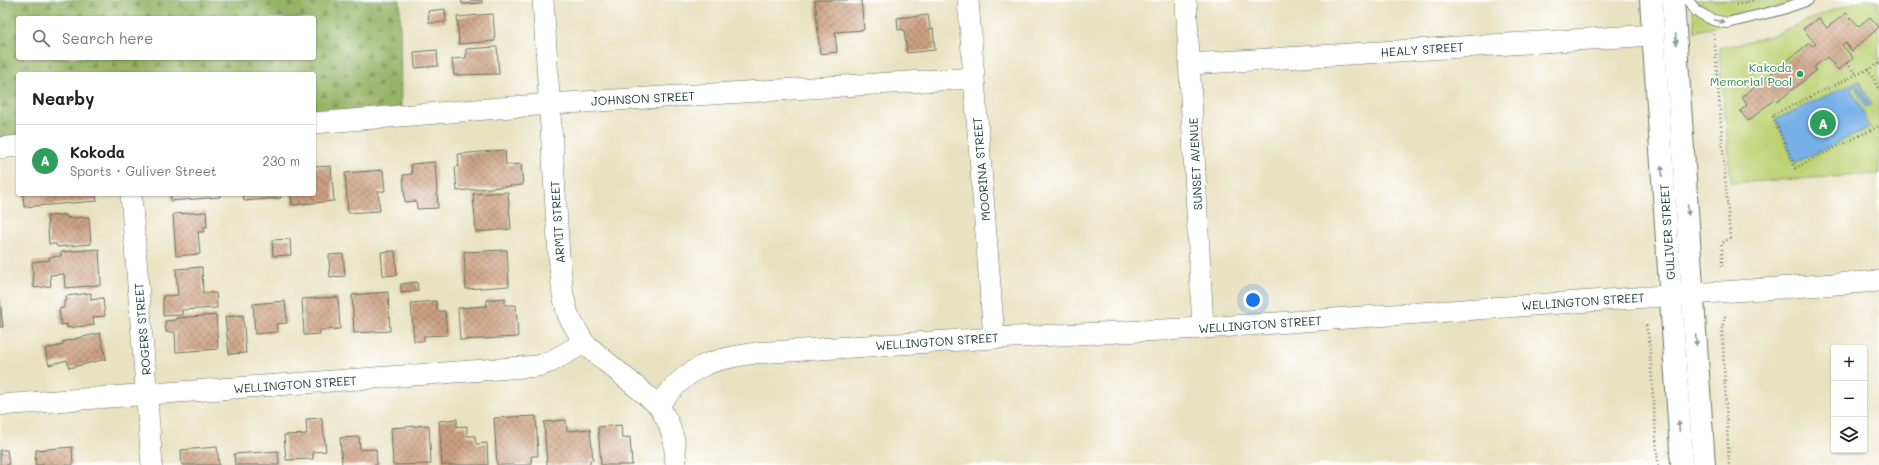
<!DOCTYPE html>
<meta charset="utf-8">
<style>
body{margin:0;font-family:Mali,sans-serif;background:#f6f6f6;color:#222}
.controls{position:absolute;right:12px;bottom:12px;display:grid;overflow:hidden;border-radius:4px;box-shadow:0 1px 3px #0004}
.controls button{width:36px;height:36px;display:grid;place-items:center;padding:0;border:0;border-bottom:1px solid #e0e0e0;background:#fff;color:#222;font:20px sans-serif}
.you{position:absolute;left:1253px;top:300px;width:14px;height:14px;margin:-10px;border:3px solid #fff;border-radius:50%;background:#1a73e8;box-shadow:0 0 0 6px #1a73e833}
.badge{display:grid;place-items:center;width:26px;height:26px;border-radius:50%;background:#7c3aed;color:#fff;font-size:13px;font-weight:700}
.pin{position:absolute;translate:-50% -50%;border:2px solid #fff;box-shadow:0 1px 4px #0006}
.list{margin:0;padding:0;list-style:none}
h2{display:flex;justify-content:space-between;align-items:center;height:52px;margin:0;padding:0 16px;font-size:17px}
h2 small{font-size:13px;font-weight:400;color:#767676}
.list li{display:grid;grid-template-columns:26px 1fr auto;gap:12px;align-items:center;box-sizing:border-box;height:72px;padding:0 16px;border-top:1px solid #e0e0e0}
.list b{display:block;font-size:15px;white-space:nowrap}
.list p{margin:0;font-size:13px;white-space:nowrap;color:#767676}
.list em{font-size:13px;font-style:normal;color:#767676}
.icon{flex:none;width:22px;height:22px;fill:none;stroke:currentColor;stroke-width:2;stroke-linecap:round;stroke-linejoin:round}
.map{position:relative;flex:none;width:1879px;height:465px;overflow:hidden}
.search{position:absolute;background:#fff;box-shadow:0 1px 3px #0004;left:16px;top:16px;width:300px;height:44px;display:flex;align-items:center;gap:10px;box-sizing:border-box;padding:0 14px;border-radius:4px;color:#767676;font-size:15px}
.panel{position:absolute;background:#fff;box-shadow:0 1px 3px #0004;left:16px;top:72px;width:300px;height:124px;border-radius:4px}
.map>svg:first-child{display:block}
.forest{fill:url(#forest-firs);stroke:#5a784d;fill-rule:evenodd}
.green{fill:#bdd174;stroke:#6e8754}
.water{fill:#76b0e7;stroke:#4a768e}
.building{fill:url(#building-cross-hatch)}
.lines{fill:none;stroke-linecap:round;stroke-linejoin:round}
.lane-casing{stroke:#657765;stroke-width:12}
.street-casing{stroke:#657765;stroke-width:22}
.secondary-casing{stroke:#657765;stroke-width:24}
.path{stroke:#657765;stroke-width:2.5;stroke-dasharray:1 3;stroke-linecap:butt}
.lane{stroke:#fff;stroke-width:10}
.street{stroke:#fff;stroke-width:21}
.secondary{stroke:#fff;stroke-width:22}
.oneway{fill:#8f9e9a}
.leisure-dot{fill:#2e9e5b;stroke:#fff;stroke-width:1.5}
.labels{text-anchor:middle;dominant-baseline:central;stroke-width:3.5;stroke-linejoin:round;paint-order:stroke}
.street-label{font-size:12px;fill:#1f3d34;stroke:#fff}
.leisure-label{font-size:12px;fill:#27864d;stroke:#fff;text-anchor:end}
</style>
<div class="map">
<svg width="1879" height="465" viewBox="0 0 1879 465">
<defs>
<pattern id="forest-firs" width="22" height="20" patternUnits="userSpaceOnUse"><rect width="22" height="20" fill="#96b366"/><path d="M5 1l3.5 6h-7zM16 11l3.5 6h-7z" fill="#7a9355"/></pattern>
<pattern id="building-cross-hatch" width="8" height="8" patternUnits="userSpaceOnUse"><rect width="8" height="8" fill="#cda182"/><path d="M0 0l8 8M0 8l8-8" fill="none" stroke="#a6846b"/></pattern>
</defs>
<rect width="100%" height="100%" fill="#fff"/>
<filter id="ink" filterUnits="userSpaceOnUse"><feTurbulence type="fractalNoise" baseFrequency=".025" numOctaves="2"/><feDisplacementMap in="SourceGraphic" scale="8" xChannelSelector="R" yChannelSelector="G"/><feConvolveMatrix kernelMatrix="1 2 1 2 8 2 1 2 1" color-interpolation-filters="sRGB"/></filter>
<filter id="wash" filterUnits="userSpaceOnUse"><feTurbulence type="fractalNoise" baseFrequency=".012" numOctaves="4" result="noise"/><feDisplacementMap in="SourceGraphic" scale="16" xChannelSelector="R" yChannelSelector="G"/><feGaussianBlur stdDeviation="0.9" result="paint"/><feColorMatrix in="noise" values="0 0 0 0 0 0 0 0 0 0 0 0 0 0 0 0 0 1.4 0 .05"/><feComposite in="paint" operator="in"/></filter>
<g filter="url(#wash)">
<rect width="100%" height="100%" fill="#e8e2c1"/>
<path class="forest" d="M0 0H400L401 111 314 117V74H18V138L0 139ZM18 18H314V58H18Z"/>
<g class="green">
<path d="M1692 0H1800L1695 32Z"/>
<path d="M1862 0H1879V174L1731 183C1728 138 1722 93 1719 48L1771 36 1820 15Z"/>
</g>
<path class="water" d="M1858 81H1860L1872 105 1865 107 1855 85 1851 88 1870 127 1795 163 1776 119 1856 82 1867 104 1868 103Z"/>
<g id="blocks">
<g class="building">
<path d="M461 0H482V3L462 4Z"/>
<path d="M815 0H861L864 30 835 32 837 52 820 54Z"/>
<path d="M445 9 446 22 429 23 428 11Z"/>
<path d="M1846 13 1859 26 1870 17 1879 27 1852 51 1845 42 1842 45 1853 58 1838 70 1827 57 1814 67 1817 70 1777 102 1775 99 1748 121 1740 111 1747 105 1742 97 1809 43 1813 46 1816 44 1803 29 1819 18 1827 28Z"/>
<path d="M493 14 495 41 459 44 457 17Z"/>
<path d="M928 15 930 29 933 28 935 50 907 53 904 29 898 30 897 18Z"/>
<path d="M497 47 499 74 454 75 452 59 466 58V49Z"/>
<path d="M437 50 438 66 415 68 414 52Z"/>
<path d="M505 150 506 165 521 164 523 185 457 191 455 167 459 166 458 154Z"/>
<path d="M435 162 438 208 417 209 416 201 405 202 403 175 412 174 411 164Z"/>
<path d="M331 166 334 201 292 205 291 194H314V167Z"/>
<path d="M383 170 385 191H378L380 211 348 213 345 173Z"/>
<path d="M508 192 511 229 476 232 473 194Z"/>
<path d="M23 194H96L97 201 24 207Z"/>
<path d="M171 194H220V197L171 201Z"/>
<path d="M243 194H280L281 198 244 201Z"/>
<path d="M206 212 207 227H204V232H198L200 254 176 256 173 214Z"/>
<path d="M66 215 67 218 89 217 91 244 57 247 56 244H49L47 216Z"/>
<path d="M290 239 291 255 273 256 272 240Z"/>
<path d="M99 249 101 285 65 288 64 274 50 275 51 286 34 288 32 262 50 260 49 257 61 256V252Z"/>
<path d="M507 250 509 286 466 289 464 252Z"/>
<path d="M395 251 397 275 383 276 381 252Z"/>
<path d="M343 254 345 276 330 277 329 255Z"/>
<path d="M202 267 203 293H216L217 308 182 310V315L163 316V296L178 295 176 269Z"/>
<path d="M417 282 418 291 401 293V284Z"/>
<path d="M388 292 390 331 354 333 352 295Z"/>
<path d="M91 293V300L103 298 105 316 93 317 94 325 67 328V324L61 325 59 309 64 308V301H67L66 296Z"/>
<path d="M338 297 340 329 320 330V334L304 335 302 299Z"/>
<path d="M505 298V305H516L518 337 460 340 458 308 487 306V300Z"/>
<path d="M0 299 3 327H0Z"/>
<path d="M285 301 287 323 276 324 277 332 255 334 253 304Z"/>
<path d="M436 301 437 311H445L447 335 424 336V341H414L411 303Z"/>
<path d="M216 315 218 349 176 352 175 332H166L165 321 176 320V318Z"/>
<path d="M243 315 246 353 229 354 225 317Z"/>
<path d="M100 333 106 359 69 368 67 360 49 365 45 349 63 345 62 342Z"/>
<path d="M536 416 538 456H531L532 465H497L494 418Z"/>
<path d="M322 418 326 451 313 452V459L286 460 284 435 307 434 306 419Z"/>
<path d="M457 419V427L467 426V436H475L476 444 487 443 488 465H442L439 421Z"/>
<path d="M566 420 567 431 590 429 593 460H590V465H547L544 422Z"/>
<path d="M429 425 431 464 393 465 391 428Z"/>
<path d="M621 425 622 438 630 437 632 465H601L598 427Z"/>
<path d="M359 437 360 450 376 449 377 465H342L340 438Z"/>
<path d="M72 447 73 465H35L36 450Z"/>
<path d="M217 447 219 465H182L181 450Z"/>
<path d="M0 450H7L9 465H0Z"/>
<path d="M278 451 279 465H235L234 454Z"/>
</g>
</g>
</g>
<g filter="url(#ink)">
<use href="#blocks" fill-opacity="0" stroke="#657765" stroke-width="1"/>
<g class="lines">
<defs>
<path id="lane" d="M1688 0 1696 11 1713 20 1727 23 1780 10 1808 0"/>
<g id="street">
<path d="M543 0 559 256 563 295 568 315 584 343 658 405 668 422 674 440 676 465"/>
<path d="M968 0 994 338"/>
<path d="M1186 0 1203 328"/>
<path d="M1190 64 1653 35"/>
<path d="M314 123 550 104 973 78"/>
<path d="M0 148 18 146"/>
<path d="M131 194 152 465"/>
<path d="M0 405 538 366 550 362 584 343"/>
<path d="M658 405C691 365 706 361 755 353L994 338 1203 328 1879 281"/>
</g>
<g id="secondary">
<path d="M1651 0 1682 465"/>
<path d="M1673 0 1704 465"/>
</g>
</defs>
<use href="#lane" class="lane-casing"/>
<use href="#street" class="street-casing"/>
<use href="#secondary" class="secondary-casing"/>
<g class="path">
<path d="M1736 5 1755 0"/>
<path d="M1714 34 1730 238 1722 243V269"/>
<path d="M1847 63 1856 74"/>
<path d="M1879 64 1772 115 1795 168 1879 126"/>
<path d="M1868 69 1879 90"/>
<path d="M1725 316 1722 328 1729 465"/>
<path d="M1646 325 1649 339 1658 465"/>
</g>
<use href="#lane" class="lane"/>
<use href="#street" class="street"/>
<use href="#secondary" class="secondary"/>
</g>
<defs><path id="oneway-solid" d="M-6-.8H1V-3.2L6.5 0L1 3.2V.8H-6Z"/></defs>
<g class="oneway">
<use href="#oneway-solid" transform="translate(1719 21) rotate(14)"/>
<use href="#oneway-solid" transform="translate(1676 39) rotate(86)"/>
<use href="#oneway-solid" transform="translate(1662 171) rotate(-94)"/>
<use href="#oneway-solid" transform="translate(1688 210) rotate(86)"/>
<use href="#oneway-solid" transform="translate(1696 340) rotate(86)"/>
<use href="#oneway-solid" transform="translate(1679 426) rotate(-94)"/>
</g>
</g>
<circle class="leisure-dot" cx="1800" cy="74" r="4"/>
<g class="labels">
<g class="street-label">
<text transform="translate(1422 49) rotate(-4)">HEALY STREET</text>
<text transform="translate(643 98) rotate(-3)">JOHNSON STREET</text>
<text transform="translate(1195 164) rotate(-93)">SUNSET AVENUE</text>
<text transform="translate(981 169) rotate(-95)">MOORINA STREET</text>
<text transform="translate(557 222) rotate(-94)">ARMIT STREET</text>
<text transform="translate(1667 232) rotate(-94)">GULIVER STREET</text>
<text transform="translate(1583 301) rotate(-4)">WELLINGTON STREET</text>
<text transform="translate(1260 324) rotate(-4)">WELLINGTON STREET</text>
<text transform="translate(142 329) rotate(-95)">ROGERS STREET</text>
<text transform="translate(937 341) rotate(-4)">WELLINGTON STREET</text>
<text transform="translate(295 384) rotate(-4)">WELLINGTON STREET</text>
</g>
<g class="leisure-label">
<text x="1792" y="67">Kakoda<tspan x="1792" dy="14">Memorial Pool</tspan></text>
</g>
</g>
</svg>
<div class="controls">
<button>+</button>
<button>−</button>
<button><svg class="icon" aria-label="layers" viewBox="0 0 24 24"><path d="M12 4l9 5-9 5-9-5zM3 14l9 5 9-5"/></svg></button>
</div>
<div class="you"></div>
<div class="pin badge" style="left:1823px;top:123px;background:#2e9e5b">A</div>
<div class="search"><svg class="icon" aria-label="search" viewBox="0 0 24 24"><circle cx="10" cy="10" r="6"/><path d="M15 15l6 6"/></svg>Search here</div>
<section class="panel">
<h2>Nearby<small></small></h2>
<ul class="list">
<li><span class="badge" style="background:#2e9e5b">A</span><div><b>Kokoda</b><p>Sports · Guliver Street</p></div><em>230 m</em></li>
</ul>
</section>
</div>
